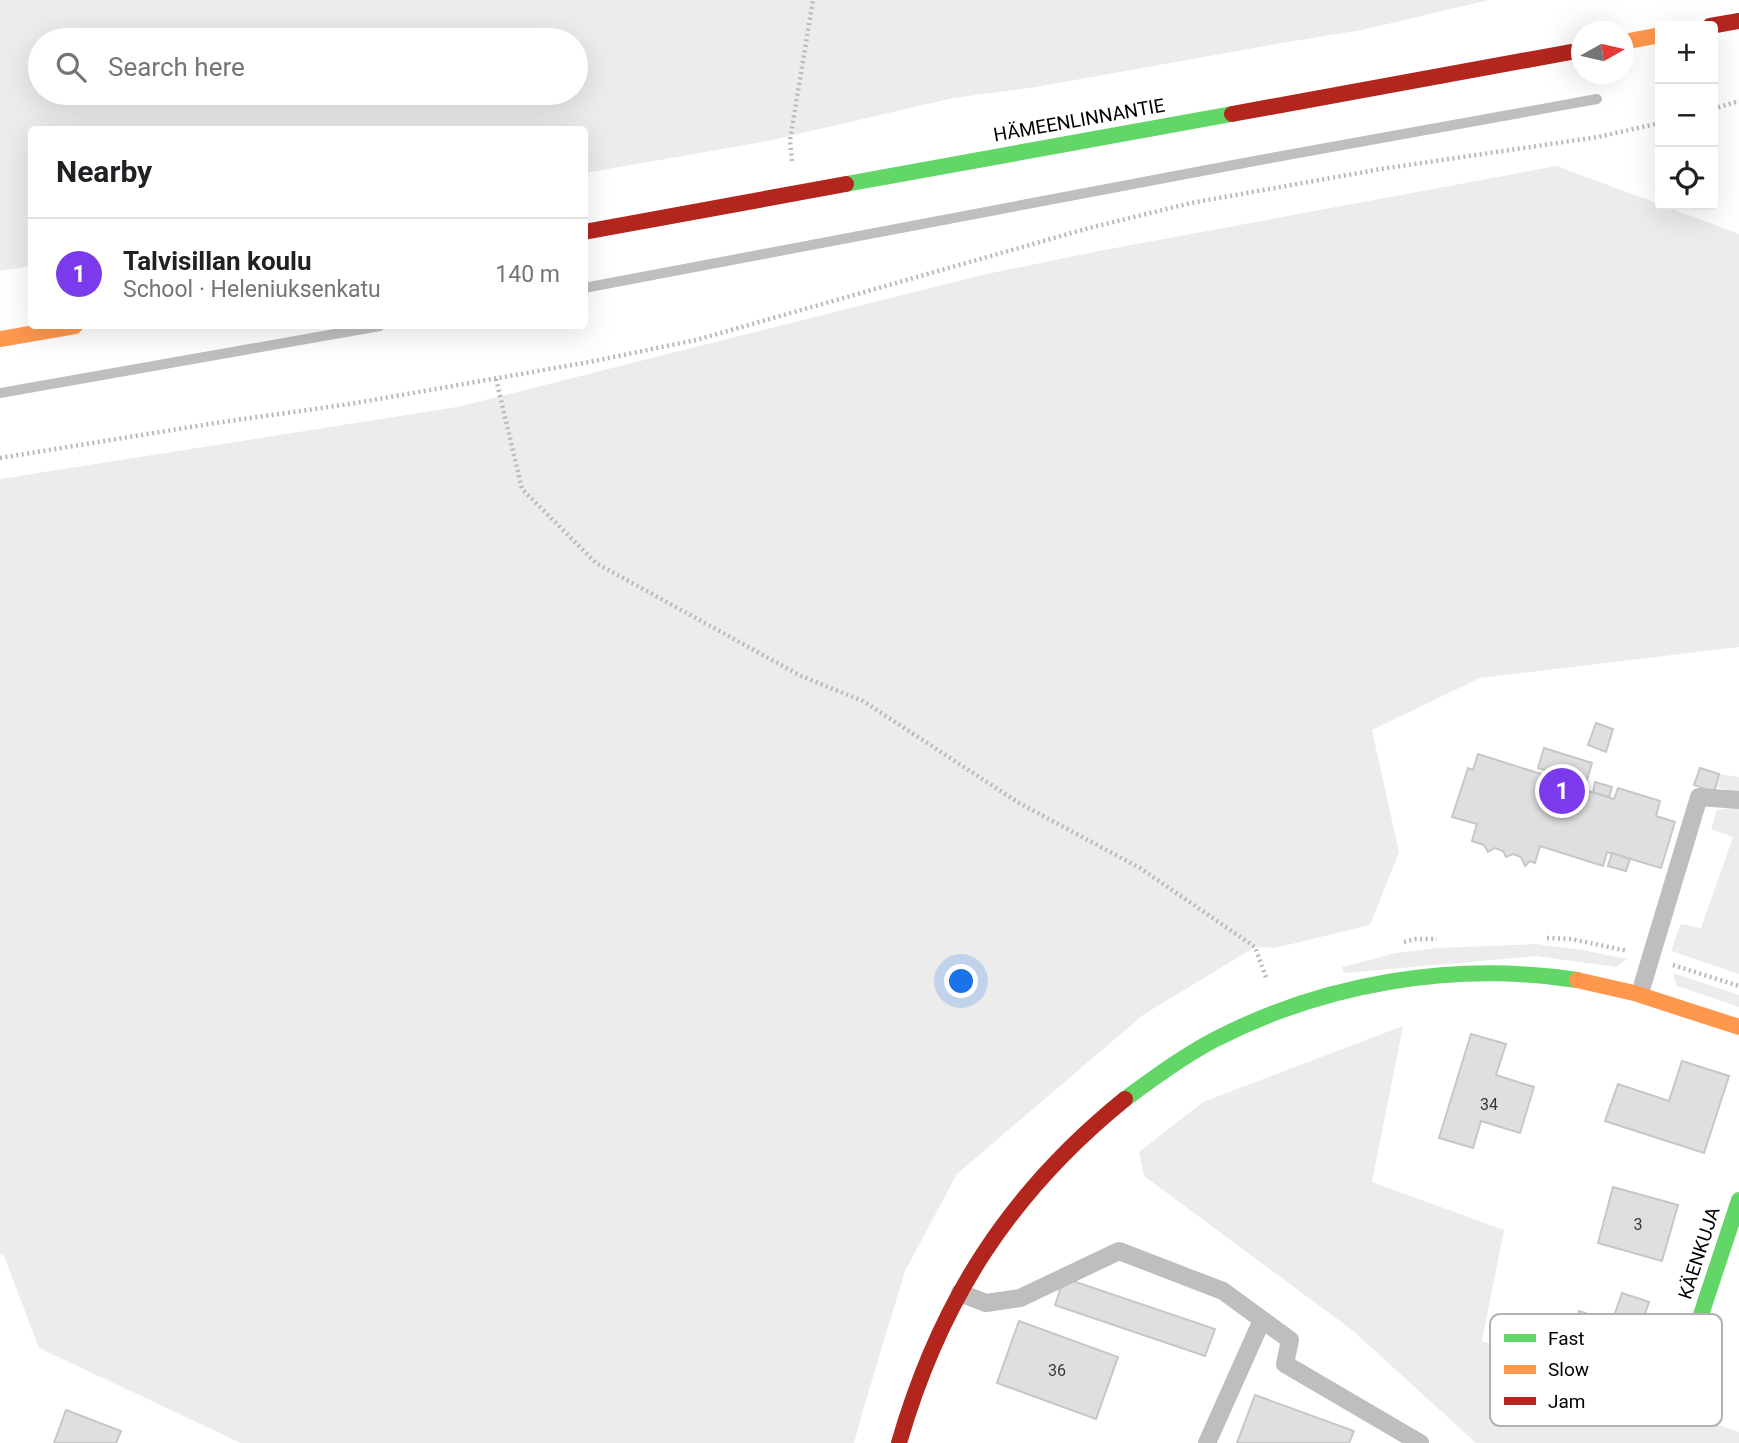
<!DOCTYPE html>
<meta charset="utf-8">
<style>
body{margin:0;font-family:Roboto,sans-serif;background:#f6f6f6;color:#202124}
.controls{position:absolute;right:21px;top:21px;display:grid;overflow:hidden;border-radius:7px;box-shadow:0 7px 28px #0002}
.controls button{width:63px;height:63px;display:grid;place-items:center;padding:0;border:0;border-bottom:2px solid #e0e0e0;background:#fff;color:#202124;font:35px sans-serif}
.compass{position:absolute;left:1571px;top:21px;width:63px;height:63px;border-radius:50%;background:#fff;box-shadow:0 7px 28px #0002;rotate:82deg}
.you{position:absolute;left:962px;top:982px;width:24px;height:24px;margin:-18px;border:5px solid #fff;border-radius:50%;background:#1a73e8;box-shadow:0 0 0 10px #1a73e833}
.badge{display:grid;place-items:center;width:46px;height:46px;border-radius:50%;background:#7c3aed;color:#fff;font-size:23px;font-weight:700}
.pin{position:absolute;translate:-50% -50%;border:4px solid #fff;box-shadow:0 2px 7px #0006}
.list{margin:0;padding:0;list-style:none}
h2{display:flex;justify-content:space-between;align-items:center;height:91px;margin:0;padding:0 28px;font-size:30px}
h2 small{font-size:23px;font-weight:400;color:#757577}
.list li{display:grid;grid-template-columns:46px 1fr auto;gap:21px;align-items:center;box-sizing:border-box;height:112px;padding:0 28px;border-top:2px solid #e0e0e0}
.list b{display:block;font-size:26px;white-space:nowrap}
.list p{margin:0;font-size:23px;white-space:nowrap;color:#757577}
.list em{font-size:23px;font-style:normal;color:#757577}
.icon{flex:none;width:38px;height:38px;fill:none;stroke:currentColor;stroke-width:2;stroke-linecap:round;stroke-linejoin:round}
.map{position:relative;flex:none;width:1739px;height:1443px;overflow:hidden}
.search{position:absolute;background:#fff;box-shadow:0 7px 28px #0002;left:28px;top:28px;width:560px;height:77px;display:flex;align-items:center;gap:18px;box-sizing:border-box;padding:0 24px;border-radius:38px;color:#757577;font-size:26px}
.panel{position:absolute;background:#fff;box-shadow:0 7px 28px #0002;left:28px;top:126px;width:560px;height:203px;border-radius:7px}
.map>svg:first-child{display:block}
.green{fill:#ececec;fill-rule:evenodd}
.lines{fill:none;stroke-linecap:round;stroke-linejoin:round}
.stream{stroke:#bfbfbf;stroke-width:10}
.building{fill:#dfdfdf;stroke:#c7c7c7;stroke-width:2}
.path{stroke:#b9b9b9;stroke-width:4.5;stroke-dasharray:2 3.5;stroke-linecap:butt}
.lane{stroke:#bebebe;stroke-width:18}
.fast{stroke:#63d668;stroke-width:16}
.slow{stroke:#ff974d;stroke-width:16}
.jam{stroke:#b3261e;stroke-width:16}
.labels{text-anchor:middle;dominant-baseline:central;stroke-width:6;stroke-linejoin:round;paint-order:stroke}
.number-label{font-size:16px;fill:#383838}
.street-label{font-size:19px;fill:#000;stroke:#fff}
.key{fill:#fff;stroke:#b2b2b2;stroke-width:2}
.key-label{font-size:19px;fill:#000}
</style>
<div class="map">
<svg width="1739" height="1443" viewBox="0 0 1739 1443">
<rect width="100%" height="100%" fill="#fff"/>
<g class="green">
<path d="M0 0H1489L1362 30 1282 43 1036 87 953 98 768 141 585 173 584 130H32L31 266 0 271ZM576 40V93H40V40Z"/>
<path d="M1557 166 1739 234V647L1480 678 1372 730 1399 852 1370 925 1275 948 1255 947 1143 1015 957 1174 905 1271 863 1410 854 1443H241L39 1348 4 1256 0 1254V479L457 407 982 275 1099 251Z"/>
<path d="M1719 774 1739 777V793L1716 787Z"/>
<path d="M1739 807V974L1671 951 1681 924 1701 928 1733 837 1711 829 1717 810Z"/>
<path d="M1536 944 1583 950 1627 959 1616 967 1536 956 1344 973 1342 967 1396 953 1437 948Z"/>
<path d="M1673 973 1739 995V1007L1677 986Z"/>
<path d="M1403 1026 1372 1182 1504 1230 1482 1341 1739 1432V1443H1476L1352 1330 1144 1176 1139 1152 1203 1102Z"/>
</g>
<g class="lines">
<g class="stream">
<path d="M584 288 1260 160 1597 99"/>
<path d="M0 393 380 326"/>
</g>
</g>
<g class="building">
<path d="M1596 723 1613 729 1606 752 1588 745Z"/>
<path d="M1544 748 1592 763 1586 783 1564 777 1562 783 1614 799 1618 788 1660 801 1656 816 1675 822 1661 868 1607 852 1603 866 1540 846 1535 863 1530 861 1525 866 1521 857 1513 854 1506 857 1503 851 1495 848 1488 852 1484 845 1472 841 1477 824 1452 817 1468 768 1473 770 1478 754 1544 775 1545 770 1538 768Z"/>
<path d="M1700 768 1719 774 1714 792 1694 785Z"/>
<path d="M1595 782 1612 787 1609 797 1593 792Z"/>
<path d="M1612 853 1630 859 1626 871 1608 866Z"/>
<path d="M1471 1034 1506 1044 1496 1075 1534 1087 1520 1133 1481 1121 1473 1148 1439 1138Z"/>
<path d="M1682 1061 1729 1076 1704 1153 1605 1121 1618 1084 1669 1101Z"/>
<path d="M1613 1187 1678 1205 1662 1261 1598 1243Z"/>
<path d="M1064 1278 1215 1329 1205 1356 1055 1305Z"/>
<path d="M1622 1293 1649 1302 1626 1371 1566 1352 1579 1311 1612 1322Z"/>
<path d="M1019 1321 1118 1357 1096 1419 997 1383Z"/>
<path d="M1255 1395 1354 1431 1349 1443H1237Z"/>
<path d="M66 1410 121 1431 116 1443H54Z"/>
</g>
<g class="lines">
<g class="path">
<path d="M1713 109 1739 101"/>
<path d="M792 161 790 140 813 0"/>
<path d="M496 379 522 489 596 563 801 676 863 701 1019 803 1140 868 1255 947 1267 980"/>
<path d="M0 458 215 423 350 404 589 362 696 340 1089 228 1191 203 1381 169 1598 137 1660 123"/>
<path d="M1547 938 1571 939 1628 951"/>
<path d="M1404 942 1416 939H1437"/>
<path d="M1673 965 1739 986"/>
</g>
<g class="lane">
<path d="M1640 993 1699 797 1739 800"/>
<path d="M960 1293 986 1303 1020 1298 1119 1251 1223 1291 1290 1340 1285 1364 1420 1443"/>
<path d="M1207 1443 1262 1320"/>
</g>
<g class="fast">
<path d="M846 184 1232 114"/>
<path d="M1125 1099C1154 1078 1182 1057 1214 1040 1324 983 1455 961 1577 980"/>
<path d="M1686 1360 1739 1200"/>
</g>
<g class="slow">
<path d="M1624 42 1660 35"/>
<path d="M0 339 75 326"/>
<path d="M1577 980 1634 993 1739 1027"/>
</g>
<g class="jam">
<path d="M1710 26 1739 21"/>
<path d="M1232 114 1582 50"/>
<path d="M584 232 846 184"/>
<path d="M899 1443C940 1301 1009 1193 1125 1099"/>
</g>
</g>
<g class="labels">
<g class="number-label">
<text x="1489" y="1104">34</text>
<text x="1638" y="1224">3</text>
<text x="1057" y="1370">36</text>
</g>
<g class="street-label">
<text transform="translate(1079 120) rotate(-10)">HÄMEENLINNANTIE</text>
<text transform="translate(1699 1253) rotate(-72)">KÄENKUJA</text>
</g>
</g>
<rect x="1490" y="1314" width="232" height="112" rx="10" class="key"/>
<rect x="1504" y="1334" width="32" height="8" fill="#63d668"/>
<rect x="1504" y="1365" width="32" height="9" fill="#ff974d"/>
<rect x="1504" y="1397" width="32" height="8" fill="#b3261e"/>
<g class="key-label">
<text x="1548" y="1345">Fast</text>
<text x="1548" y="1376">Slow</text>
<text x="1548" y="1408">Jam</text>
</g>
</svg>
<div class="controls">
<button>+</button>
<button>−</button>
<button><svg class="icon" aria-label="locate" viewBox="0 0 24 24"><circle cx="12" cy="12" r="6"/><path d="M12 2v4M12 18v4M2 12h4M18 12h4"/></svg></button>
</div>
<svg class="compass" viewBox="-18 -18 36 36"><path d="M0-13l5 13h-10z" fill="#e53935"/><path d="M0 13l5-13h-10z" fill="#757577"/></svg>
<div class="you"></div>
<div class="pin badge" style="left:1562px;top:791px">1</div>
<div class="search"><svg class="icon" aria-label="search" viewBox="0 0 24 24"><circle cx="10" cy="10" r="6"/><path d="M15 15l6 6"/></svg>Search here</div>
<section class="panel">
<h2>Nearby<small></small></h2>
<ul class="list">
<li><span class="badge">1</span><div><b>Talvisillan koulu</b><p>School · Heleniuksenkatu</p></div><em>140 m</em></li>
</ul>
</section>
</div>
